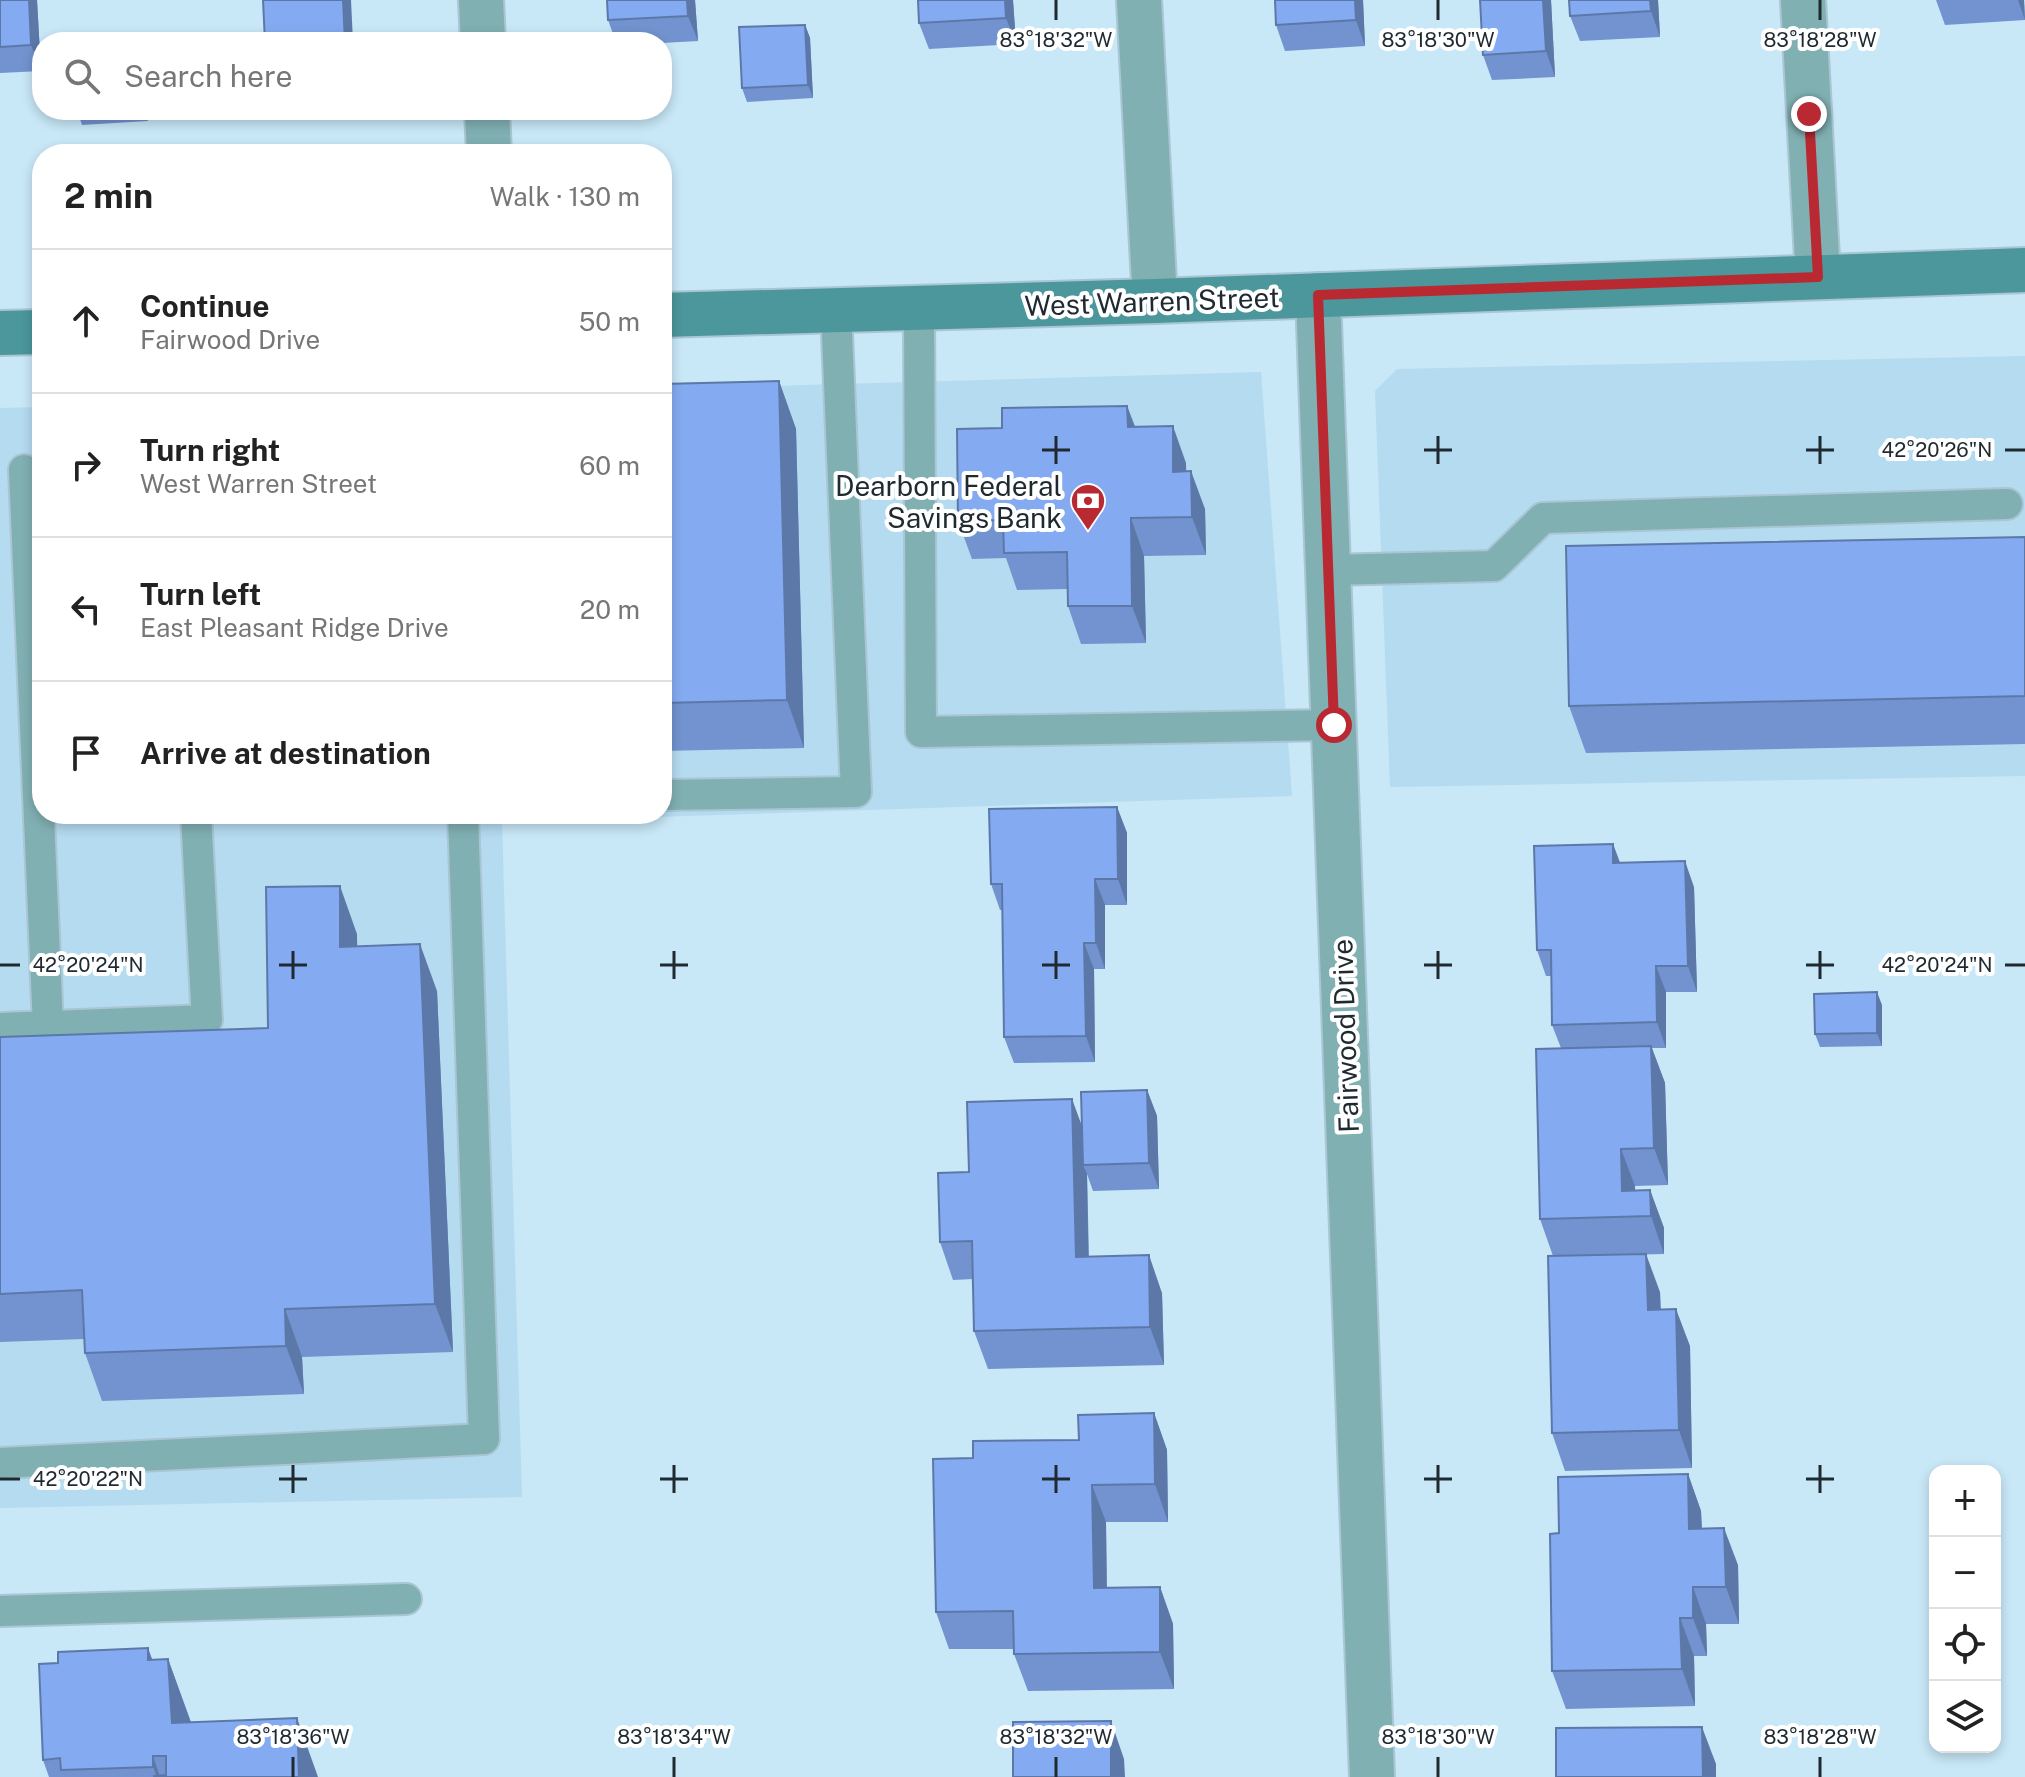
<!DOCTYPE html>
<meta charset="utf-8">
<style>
body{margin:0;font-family:"Public Sans",sans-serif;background:#f6f6f6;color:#222}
.controls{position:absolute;right:24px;bottom:24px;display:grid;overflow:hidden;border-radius:16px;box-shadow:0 4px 12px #0003}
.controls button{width:72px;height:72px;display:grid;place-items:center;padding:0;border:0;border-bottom:2px solid #e0e0e0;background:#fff;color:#222;font:40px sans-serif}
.stop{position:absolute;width:24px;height:24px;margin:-18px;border:6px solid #b92931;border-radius:50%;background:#fff}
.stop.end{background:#b92931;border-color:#fff;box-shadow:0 2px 8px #0008}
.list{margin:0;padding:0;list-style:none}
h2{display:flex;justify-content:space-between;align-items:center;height:104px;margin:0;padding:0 32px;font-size:34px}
h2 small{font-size:26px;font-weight:400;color:#767676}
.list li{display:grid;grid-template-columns:52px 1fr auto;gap:24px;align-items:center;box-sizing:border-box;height:144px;padding:0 32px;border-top:2px solid #e0e0e0}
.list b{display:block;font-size:30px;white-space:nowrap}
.list p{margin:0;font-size:26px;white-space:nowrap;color:#767676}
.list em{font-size:26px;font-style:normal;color:#767676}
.icon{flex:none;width:44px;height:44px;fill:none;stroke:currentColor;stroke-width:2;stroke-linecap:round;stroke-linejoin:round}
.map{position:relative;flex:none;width:2025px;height:1777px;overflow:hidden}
.search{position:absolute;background:#fff;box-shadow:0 4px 12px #0003;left:32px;top:32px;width:640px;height:88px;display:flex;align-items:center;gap:20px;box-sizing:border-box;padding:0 28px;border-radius:32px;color:#767676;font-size:30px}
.panel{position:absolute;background:#fff;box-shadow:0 4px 12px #0003;left:32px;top:144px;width:640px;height:680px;border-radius:32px}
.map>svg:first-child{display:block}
.built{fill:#b5dbf0}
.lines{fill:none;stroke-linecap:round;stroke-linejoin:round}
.lane-casing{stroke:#aac5d3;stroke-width:34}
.street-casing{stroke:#aac5d3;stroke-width:48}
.secondary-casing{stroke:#aac5d3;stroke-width:48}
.lane{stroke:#81b0b3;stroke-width:30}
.street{stroke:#81b0b3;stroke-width:44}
.secondary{stroke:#4b979b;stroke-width:44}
.wall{fill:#7293cf}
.shaded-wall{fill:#5c78a9}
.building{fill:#84abf1;stroke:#5c78a9;stroke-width:2}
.route{stroke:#b92931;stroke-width:10}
.ticks{fill:none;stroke:#1f2a30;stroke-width:3}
.labels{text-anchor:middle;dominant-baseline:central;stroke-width:8;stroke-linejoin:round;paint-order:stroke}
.street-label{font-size:28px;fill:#1f2a30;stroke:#fff}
.poi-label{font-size:28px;fill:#1f2a30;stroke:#fff;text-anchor:end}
.ticks-label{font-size:20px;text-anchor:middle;fill:#1f2a30;stroke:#fff;stroke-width:8;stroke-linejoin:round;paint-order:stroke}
</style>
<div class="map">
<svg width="2025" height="1777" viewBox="0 0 2025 1777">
<rect width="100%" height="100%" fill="#c8e7f7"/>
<g class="built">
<path d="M2025 356V776L1390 787 1375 391 1397 369Z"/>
<path d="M1261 372 1292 796 502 822 522 1497 0 1508V408L42 407V814H662V389Z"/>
</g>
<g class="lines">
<defs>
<g id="lane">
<path d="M919 308 921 732 1334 725"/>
<path d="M24 470 48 1027"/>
<path d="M1328 570 1494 566 1543 518 2007 504"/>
<path d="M662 795 856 792 836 310"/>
<path d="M0 1028 207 1020 196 814"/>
<path d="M0 1463 484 1439 463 814"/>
<path d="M0 1611 406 1599"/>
</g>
<g id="street">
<path d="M481 0 483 42"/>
<path d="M1139 0 1155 301"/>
<path d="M1803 0 1818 277"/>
<path d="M487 110 489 154"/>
<path d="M1318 295 1372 1777"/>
</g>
<g id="secondary">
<path d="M662 315 1155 301 2025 270"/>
<path d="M0 333 42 332"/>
</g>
</defs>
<use href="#lane" class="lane-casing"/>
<use href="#street" class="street-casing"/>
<use href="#secondary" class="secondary-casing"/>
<use href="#lane" class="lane"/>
<use href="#street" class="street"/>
<use href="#secondary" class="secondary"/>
</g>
<g class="wall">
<path d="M0 0H37L41 71 0 73Z"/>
<path d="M607 0H695L698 41 662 43V42H616L608 20Z"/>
<path d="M918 0H1013L1016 44 929 49 919 23Z"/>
<path d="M1363 0 1365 46 1285 51 1276 25Z"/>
<path d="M1551 0 1555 77 1492 80 1483 55Z"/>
<path d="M1658 0 1660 37 1580 41 1570 16Z"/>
<path d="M1936 0H2024L2025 20 1945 25Z"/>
<path d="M805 25 810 38 813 98 747 102 742 88Z"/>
<path d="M77 110H148V121L82 125Z"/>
<path d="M173 110H243V116L177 120Z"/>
<path d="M779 381 796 429 804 748 662 751V384Z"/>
<path d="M1127 406 1135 426 1186 463V471L1205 509 1206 555 1144 556 1146 643 1081 644 1068 606 1067 589 1017 590 1006 558 972 559 958 521 1002 428Z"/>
<path d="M2025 537V744L1586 753 1569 706Z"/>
<path d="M1117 807 1127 833V905H1105V969H1094L1095 1062 1014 1063 1004 1037 1003 910H1000L991 884Z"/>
<path d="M1613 844 1620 862 1694 887 1697 992H1666V1048H1652L1665 1083 1668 1185 1635 1186V1191L1650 1190 1664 1228V1254L1622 1255 1660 1292 1661 1309 1690 1346 1692 1468 1565 1471 1552 1433 1553 1256 1540 1219 1561 1048 1552 1025 1551 976H1546L1537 950Z"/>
<path d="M357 934V947L437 991 453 1352 302 1357 304 1394 102 1401 85 1353 84 1339 0 1342V1037L268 1028Z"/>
<path d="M1882 1005V1046L1820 1047 1815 1034Z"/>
<path d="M1147 1090 1157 1116 1159 1189 1093 1191 1087 1174 1089 1257 1162 1293 1164 1365 988 1369 974 1331 973 1279 953 1280 940 1242 969 1172 1082 1127Z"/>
<path d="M1154 1413 1167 1450 1168 1522H1106L1107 1588 1160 1587 1173 1624 1174 1689 1028 1691 1014 1654V1649H949L936 1612 973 1458 1079 1440Z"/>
<path d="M1688 1474 1701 1511 1702 1528 1738 1565 1739 1624H1706L1707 1656H1694L1695 1706 1566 1709 1552 1671 1559 1533Z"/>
<path d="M168 1659 191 1722 318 1777H49L43 1760 58 1663Z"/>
</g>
<g class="shaded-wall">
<path d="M29 0H37L41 71 31 45Z"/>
<path d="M343 0H351L353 42H345Z"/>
<path d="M687 0H695L698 41 688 16Z"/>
<path d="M1005 0H1013L1016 44 1006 18Z"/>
<path d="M1355 0H1363L1365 46 1356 20Z"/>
<path d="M1543 0H1551L1555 77 1546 51Z"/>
<path d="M1650 0H1658L1660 37 1651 11Z"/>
<path d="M2018 0H2024L2025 20Z"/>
<path d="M805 25 810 38 813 98 808 85Z"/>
<path d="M779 381 796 429 804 748 787 700Z"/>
<path d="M1127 406 1141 444 1128 427Z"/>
<path d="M1173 426 1186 463 1187 509 1173 472Z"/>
<path d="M1191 471 1205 509 1206 555 1192 517Z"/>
<path d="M1131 518 1144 556 1146 643 1132 606Z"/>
<path d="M1117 807 1127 833V905L1118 879Z"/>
<path d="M1613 844 1622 870 1613 863Z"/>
<path d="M1685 861 1694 887 1697 992 1688 966Z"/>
<path d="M1095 879 1105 905V969L1096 943Z"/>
<path d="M340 886 357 934 358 995 340 947Z"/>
<path d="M1084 943 1094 969 1095 1062 1086 1036Z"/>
<path d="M420 944 437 991 453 1352 435 1304Z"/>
<path d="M1656 966 1666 992V1048L1657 1022Z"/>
<path d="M1877 992 1882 1005V1046L1877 1033Z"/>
<path d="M1651 1046 1665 1083 1668 1185 1654 1148Z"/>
<path d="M1147 1090 1157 1116 1159 1189 1149 1163Z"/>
<path d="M1072 1099 1086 1137 1083 1165 1087 1174 1089 1294 1076 1257Z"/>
<path d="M1621 1149 1635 1186 1636 1217 1622 1191Z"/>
<path d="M1650 1190 1664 1228V1254L1651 1216Z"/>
<path d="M1646 1254 1660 1292 1661 1347 1648 1310Z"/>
<path d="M1149 1255 1162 1293 1164 1365 1150 1327Z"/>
<path d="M285 1309 302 1357 304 1394 286 1346Z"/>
<path d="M1676 1309 1690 1346 1692 1468 1679 1430Z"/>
<path d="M1154 1413 1167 1450 1168 1522 1155 1484Z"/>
<path d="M1688 1474 1701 1511 1703 1566 1689 1529Z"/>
<path d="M1092 1485 1106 1522 1107 1625 1094 1588Z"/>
<path d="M1724 1528 1738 1565 1739 1624 1726 1587Z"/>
<path d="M1160 1587 1173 1624 1174 1689 1160 1652Z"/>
<path d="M1693 1587 1706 1624 1707 1656 1693 1618Z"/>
<path d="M1680 1618 1694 1656 1695 1706 1682 1669Z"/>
<path d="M148 1648 171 1710 168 1659 191 1723V1777L148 1660Z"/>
<path d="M297 1718 318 1777H299Z"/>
<path d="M1111 1721 1124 1759 1125 1777H1111Z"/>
<path d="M1702 1727 1716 1764V1777H1703Z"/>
<path d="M153 1756 160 1777H157L153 1767Z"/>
</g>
<g class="building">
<path d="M0 0H29L31 45 0 47Z"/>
<path d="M263 0H343L345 42H265Z"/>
<path d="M607 0H687L688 16 608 20Z"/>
<path d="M918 0H1005L1006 18 919 23Z"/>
<path d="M1275 0H1355L1356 20 1276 25Z"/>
<path d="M1480 0H1543L1546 51 1483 55Z"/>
<path d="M1569 0H1650L1651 11 1570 16Z"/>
<path d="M805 25 808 85 742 88 739 27Z"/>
<path d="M77 110H106L77 112Z"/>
<path d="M779 381 787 700 662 703V384Z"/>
<path d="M1127 406 1128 427 1173 426V472L1191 471 1192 517 1131 518 1132 606H1068L1067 552 1004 553 1003 520 958 521 957 429 1002 428V408Z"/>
<path d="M2025 537V696L1569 706 1566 546Z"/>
<path d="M1117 807 1118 879H1095L1096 943H1084L1086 1036 1004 1037 1002 884H991L989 809Z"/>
<path d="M1613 844V863L1685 861 1688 966H1656L1657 1022 1552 1025 1551 950H1537L1534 846Z"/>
<path d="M340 886V947L420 944 435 1304 285 1309 286 1346 85 1353 82 1290 0 1294V1037L268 1028 266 887Z"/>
<path d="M1877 992V1033L1815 1034 1814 994Z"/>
<path d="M1651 1046 1654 1148 1621 1149 1622 1191 1650 1190 1651 1216 1540 1219 1536 1049Z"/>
<path d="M1147 1090 1149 1163 1083 1165 1081 1092Z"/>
<path d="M1072 1099 1076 1257 1149 1255 1150 1327 974 1331 972 1241 940 1242 938 1173 969 1172 967 1102Z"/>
<path d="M1646 1254 1648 1310 1676 1309 1679 1430 1552 1433 1548 1256Z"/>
<path d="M1154 1413 1155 1484 1092 1485 1094 1588 1160 1587V1652L1014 1654 1013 1611 936 1612 933 1459 973 1458V1441L1079 1440 1078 1415Z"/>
<path d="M1688 1474 1689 1529 1724 1528 1726 1587H1693V1618H1680L1682 1669 1552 1671 1550 1534 1559 1533 1558 1477Z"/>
<path d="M148 1648V1660L168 1659 172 1723 297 1718 299 1777H154V1776L166 1775V1756H153V1767L61 1770 60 1758 43 1760 39 1664 58 1663V1652Z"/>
<path d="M1111 1721V1777H1013V1722Z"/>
<path d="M1702 1727 1703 1777H1556V1728Z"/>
</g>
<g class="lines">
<path class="route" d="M1334 725 1318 295 1818 277 1809 114"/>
</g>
<path class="ticks" d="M1056 0V20M1438 0V20M1820 0V20M1056 436V464M1438 436V464M1820 436V464M1042 450H1070M1424 450H1452M1806 450H1834M2005 450H2025M293 951V979M674 951V979M1056 951V979M1438 951V979M1820 951V979M0 965H20M279 965H307M660 965H688M1042 965H1070M1424 965H1452M1806 965H1834M2005 965H2025M293 1465V1493M674 1465V1493M1056 1465V1493M1438 1465V1493M1820 1465V1493M0 1479H20M279 1479H307M660 1479H688M1042 1479H1070M1424 1479H1452M1806 1479H1834M293 1757V1777M674 1757V1777M1056 1757V1777M1438 1757V1777M1820 1757V1777"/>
<defs>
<symbol id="bank-pin" viewBox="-11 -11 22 30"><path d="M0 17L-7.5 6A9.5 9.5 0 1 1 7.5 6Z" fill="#b92931" stroke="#fff"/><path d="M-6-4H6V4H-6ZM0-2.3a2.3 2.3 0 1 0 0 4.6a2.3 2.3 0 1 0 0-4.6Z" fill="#fff"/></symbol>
</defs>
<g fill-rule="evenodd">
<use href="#bank-pin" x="1068" y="481" width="40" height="54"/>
</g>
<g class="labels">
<g class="street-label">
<text transform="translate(1152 301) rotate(-2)">West Warren Street</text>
<text transform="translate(1345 1036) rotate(-92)">Fairwood Drive</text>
</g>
<g class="poi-label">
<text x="1062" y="485">Dearborn Federal<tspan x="1062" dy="32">Savings Bank</tspan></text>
</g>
</g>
<g class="ticks-label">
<text x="1056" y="47">83°18'32"W</text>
<text x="1438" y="47">83°18'30"W</text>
<text x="1820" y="47">83°18'28"W</text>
<text x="1937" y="457">42°20'26"N</text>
<text x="88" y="972">42°20'24"N</text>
<text x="1937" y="972">42°20'24"N</text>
<text x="88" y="1486">42°20'22"N</text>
<text x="293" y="1744">83°18'36"W</text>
<text x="674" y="1744">83°18'34"W</text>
<text x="1056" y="1744">83°18'32"W</text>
<text x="1438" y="1744">83°18'30"W</text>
<text x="1820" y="1744">83°18'28"W</text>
</g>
</svg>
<div class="controls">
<button>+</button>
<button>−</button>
<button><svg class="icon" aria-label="locate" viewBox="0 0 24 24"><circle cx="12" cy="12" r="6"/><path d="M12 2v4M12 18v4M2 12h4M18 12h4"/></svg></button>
<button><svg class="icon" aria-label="layers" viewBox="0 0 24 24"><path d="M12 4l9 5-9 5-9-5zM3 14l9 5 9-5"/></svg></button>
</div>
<div class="stop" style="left:1334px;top:725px"></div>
<div class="stop end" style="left:1809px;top:114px"></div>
<div class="search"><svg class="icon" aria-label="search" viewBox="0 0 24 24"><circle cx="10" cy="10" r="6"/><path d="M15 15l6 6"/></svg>Search here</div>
<section class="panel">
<h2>2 min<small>Walk · 130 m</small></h2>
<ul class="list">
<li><svg class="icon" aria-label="ahead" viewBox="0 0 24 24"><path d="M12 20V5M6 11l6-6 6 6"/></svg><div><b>Continue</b><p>Fairwood Drive</p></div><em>50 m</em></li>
<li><svg class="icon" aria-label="right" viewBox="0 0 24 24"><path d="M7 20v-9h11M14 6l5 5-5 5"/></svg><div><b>Turn right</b><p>West Warren Street</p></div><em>60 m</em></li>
<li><svg class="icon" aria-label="left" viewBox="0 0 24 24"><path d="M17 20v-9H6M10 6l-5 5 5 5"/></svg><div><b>Turn left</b><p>East Pleasant Ridge Drive</p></div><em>20 m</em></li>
<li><svg class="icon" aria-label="arrive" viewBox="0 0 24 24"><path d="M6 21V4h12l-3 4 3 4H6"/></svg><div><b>Arrive at destination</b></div></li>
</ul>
</section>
</div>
